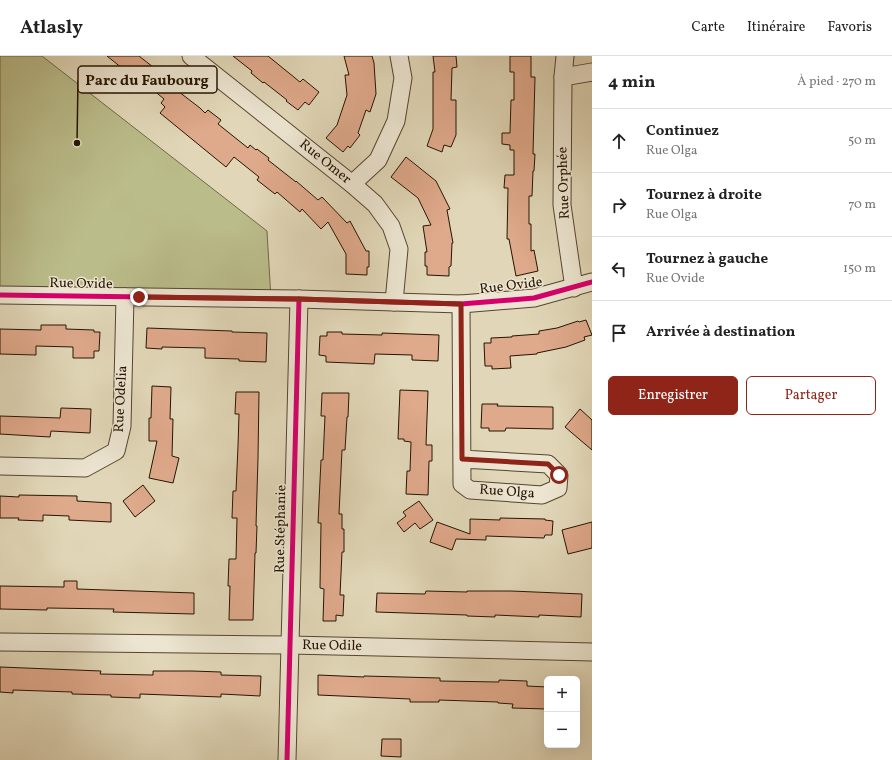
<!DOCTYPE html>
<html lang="fr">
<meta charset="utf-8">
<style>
body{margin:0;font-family:Vollkorn,serif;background:#f2f2f2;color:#222}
.controls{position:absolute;right:12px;bottom:12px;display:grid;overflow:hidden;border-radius:6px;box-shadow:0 4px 16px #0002}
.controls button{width:36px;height:36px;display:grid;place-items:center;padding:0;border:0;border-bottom:1px solid #e0e0e0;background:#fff;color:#222;font:20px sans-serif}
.stop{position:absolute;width:12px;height:12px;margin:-9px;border:3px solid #8f2418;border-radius:50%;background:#fff}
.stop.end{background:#8f2418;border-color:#fff;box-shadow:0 1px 4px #0008}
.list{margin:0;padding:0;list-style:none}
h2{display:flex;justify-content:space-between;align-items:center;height:52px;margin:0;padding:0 16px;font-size:17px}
h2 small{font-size:13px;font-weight:400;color:#767676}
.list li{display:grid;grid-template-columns:26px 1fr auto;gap:12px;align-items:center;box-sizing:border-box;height:64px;padding:0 16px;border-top:1px solid #e0e0e0}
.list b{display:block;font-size:15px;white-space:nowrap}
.list p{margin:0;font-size:13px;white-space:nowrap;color:#767676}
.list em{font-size:13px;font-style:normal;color:#767676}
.actions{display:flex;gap:8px;padding:12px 16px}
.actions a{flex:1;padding:9px 0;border:1px solid #8f2418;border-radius:6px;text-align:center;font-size:14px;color:#8f2418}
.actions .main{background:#8f2418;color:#fff}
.icon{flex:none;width:22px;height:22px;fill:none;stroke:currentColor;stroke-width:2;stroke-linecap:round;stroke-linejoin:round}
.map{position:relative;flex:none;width:592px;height:704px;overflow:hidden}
header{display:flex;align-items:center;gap:24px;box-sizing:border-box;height:56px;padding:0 20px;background:#fff;border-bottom:1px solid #e0e0e0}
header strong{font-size:19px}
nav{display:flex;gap:22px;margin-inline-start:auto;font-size:14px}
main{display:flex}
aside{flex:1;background:#fff}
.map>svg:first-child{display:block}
.green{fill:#babc8a;stroke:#706845}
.building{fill:#dfa98b;stroke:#261400}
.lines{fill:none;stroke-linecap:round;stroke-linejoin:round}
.street-casing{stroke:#55452e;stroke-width:19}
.street{stroke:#ece5d1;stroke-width:17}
.cycleway-casing{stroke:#ece5d1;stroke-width:8}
.cycleway{stroke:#d6006c;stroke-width:5}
.route{stroke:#8f2418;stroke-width:5}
.labels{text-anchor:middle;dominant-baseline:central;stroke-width:3;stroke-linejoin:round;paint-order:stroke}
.street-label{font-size:14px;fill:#261400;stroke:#ece5d1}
.leader{fill:none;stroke:#261400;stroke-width:1.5}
.callout-dot{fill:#261400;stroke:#ece5d1;stroke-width:1.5}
.callout{fill:#ece5d1;stroke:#261400;stroke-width:1.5}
.callout-label{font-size:15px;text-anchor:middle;font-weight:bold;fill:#261400}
</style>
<header>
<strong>Atlasly</strong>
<nav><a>Carte</a><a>Itinéraire</a><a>Favoris</a></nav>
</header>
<main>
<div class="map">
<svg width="592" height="704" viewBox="0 0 592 704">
<rect width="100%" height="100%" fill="#e1d7b8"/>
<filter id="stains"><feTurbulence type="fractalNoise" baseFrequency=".005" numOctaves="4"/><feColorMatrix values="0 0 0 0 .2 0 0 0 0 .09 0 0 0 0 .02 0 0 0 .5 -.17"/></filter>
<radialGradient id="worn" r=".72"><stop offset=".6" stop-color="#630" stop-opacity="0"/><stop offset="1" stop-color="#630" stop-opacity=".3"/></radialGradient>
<path class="green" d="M0 0H42L267 175 271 243 0 239Z"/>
<g class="building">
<path d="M107 0H139L172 26 170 29 200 52 205 57 208 54 221 64 218 68 248 92 250 89 256 94 257 93 269 102 268 104 296 126V125L318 144 322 141 347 167 350 165 366 195H369V211H367V219L346 218V198L328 166 321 173 302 153 300 156 277 136 275 138 257 124 259 121 234 101 226 111 160 57 165 51 161 47 164 43 140 23 138 25Z"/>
<path d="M233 0H268L300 26 303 23 319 36 309 49 305 46 298 54 286 45 287 44 264 26 263 27 251 17 252 15Z"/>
<path d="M344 0H372L374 7 376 38 370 56 366 54 358 77 360 79 350 92 348 90 343 96 326 82 337 69 347 39 345 19H349Z"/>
<path d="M433 0H456L457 11 452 12 451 44H456V79L451 91 444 89 442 96 427 90 433 73V16H435Z"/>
<path d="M510 0H531V21H535L533 98H535L534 115H533L532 140H529V168H531V195L534 194 538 215 516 220 509 183H507L508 132H504L505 119H514V94H510V89L502 88V77H510L511 44H514V16H510Z"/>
<path d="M406 101 436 125 450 153 447 154 453 187H452L451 210 449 211V220L427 219V210H425V196H427L423 170 431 169 418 142 391 121Z"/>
<path d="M586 264 592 279 584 281 585 284 566 291 537 297V298L510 300 511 312 492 313V310H485L484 287H491V282L512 281V280L539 278V275L557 272 578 265 579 266Z"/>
<path d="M41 269H66V273L94 274V276H100L99 295H94V302H73V291L36 290V299L0 298V273L41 274Z"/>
<path d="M147 272 232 275V276L267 277 266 306 239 305V303L205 302V292L162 291V293L146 292Z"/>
<path d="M327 276H342V278L382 279V277L439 279 438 305 412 304V299L375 298 374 308 326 306V300L319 299 320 280H327Z"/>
<path d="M152 330 171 331 170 363H173L172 400 179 402 173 427 149 422 157 385H149V362H151Z"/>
<path d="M400 334 428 335 426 389H432V405H429L428 439 406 438 407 415H410L411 386 404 385V383H398Z"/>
<path d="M236 336H259L258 402 256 470H257L256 497H255L253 564H229L230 530H228L229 503H236L237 462H232L233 435H236L238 390 239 358H235Z"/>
<path d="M322 337H349L348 361H347L345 394H342L339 458H342V473H344V496H342L340 539H344L343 560 336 559V565H323L324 533 320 532 321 467H318L321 404H323L325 360H321Z"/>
<path d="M482 348H498L497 350 553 351V373L506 372 505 375H489V372H481Z"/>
<path d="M61 352 91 353 90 377 51 375 50 381 0 378V360L60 362Z"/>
<path d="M580 353 592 364V394L565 371Z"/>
<path d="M143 429 155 445 135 461 123 445Z"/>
<path d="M19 439 77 440V445L111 447V466L69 464V460L43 459V465L18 464 19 462H0V440L19 441Z"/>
<path d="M419 445 433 464 420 473 415 467 404 476 397 467 406 460 403 456Z"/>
<path d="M500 462 545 463V464L553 465 552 479H545L544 482 486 480V484L456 483 452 494 430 486 437 466 470 478V463L500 464Z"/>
<path d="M592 466V492L568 498 562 474Z"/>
<path d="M64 525H77V533L194 537V558L113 556 114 553 47 552V554L0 553V530L64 531Z"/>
<path d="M426 535 467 536V535H511L582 538 581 561 539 559V561L495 559V561L467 560V559L376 556 377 537 425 538Z"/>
<path d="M0 611 101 615 100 618 153 619V615H192L221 616V619L261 620 260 640 221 638V641L140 638V642L111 641V639L72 638V636L13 634V637L0 636Z"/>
<path d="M318 619 364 621V620L440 622V625L499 626V624L527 625V630L547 631V653L512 652 513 648 498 647V646L439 644V646H410V643L318 639Z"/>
<path d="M382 683H401V701L381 700Z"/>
</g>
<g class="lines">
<defs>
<g id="street">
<path d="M191 0 352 128 375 148 391 170 399 193 394 246"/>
<path d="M565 0 563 21 562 149 574 232"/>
<path d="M563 21 592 16"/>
<path d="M352 128 378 104 396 65 403 22 399 0"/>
<path d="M0 239 299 243 394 246 461 248 534 242 592 226"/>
<path d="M461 248 462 428 470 434 542 439 558 432 559 419 548 408 462 403"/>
<path d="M0 410 85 412 116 395 122 370 125 241"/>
<path d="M0 586 290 589 592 596"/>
<path d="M287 704 299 243"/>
</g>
</defs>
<use href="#street" class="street-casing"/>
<use href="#street" class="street"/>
<defs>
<g id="cycleway">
<path d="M0 239 299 243 394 246 461 248 534 242 592 226"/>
<path d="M287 704 299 243"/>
</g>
</defs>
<use href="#cycleway" class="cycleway-casing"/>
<use href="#cycleway" class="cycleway"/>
</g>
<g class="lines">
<path class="route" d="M139 241 299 243 394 246 461 248 462 403 548 408 559 419"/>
</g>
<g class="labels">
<g class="street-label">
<text transform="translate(325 106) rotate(39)">Rue Omer</text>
<text transform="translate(564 127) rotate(-92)">Rue Orphée</text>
<text transform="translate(81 228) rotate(1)">Rue Ovide</text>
<text transform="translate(511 230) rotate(-7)">Rue Ovide</text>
<text transform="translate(121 343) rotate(-87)">Rue Odelia</text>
<text transform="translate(507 436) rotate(4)">Rue Olga</text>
<text transform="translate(281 473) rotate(-89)">Rue Stéphanie</text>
<text transform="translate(332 590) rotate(1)">Rue Odile</text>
</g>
</g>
<path class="leader" d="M77 87L78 24"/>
<circle class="callout-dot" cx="77" cy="87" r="4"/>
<rect class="callout" x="78" y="10" width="139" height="27" rx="4"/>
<g class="callout-label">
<text x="147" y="29">Parc du Faubourg</text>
</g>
<rect width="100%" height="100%" filter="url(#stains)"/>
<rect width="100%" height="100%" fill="url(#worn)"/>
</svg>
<div class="controls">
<button>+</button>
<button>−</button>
</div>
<div class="stop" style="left:559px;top:419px"></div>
<div class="stop end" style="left:139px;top:241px"></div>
</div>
<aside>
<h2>4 min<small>À pied · 270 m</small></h2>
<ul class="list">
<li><svg class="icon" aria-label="ahead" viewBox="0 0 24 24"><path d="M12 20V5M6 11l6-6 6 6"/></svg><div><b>Continuez</b><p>Rue Olga</p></div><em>50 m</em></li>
<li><svg class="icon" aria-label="right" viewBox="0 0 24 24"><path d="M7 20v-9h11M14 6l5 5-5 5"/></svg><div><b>Tournez à droite</b><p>Rue Olga</p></div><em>70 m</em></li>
<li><svg class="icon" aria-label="left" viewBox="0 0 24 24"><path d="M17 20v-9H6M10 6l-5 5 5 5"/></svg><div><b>Tournez à gauche</b><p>Rue Ovide</p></div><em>150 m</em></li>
<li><svg class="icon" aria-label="arrive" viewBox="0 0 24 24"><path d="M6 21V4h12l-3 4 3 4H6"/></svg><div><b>Arrivée à destination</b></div></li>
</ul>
<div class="actions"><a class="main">Enregistrer</a><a>Partager</a></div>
</aside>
</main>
